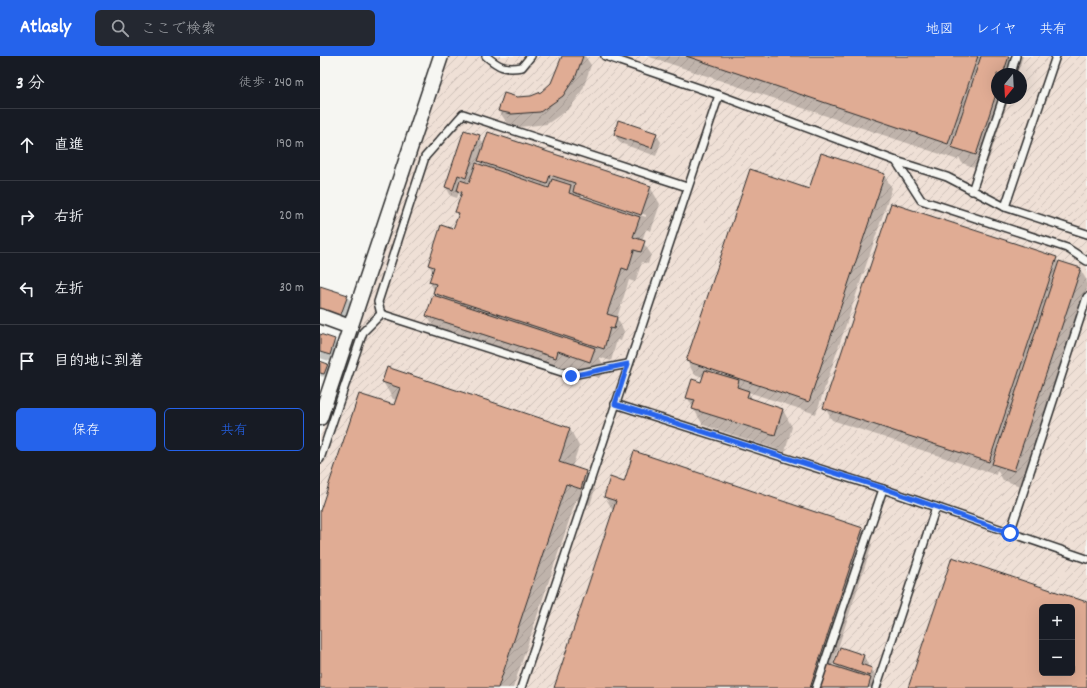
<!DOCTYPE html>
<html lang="ja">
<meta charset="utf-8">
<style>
body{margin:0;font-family:Dekko,"Klee One",sans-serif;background:#242831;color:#f1f3f6}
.controls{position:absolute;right:12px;bottom:12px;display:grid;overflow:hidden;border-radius:6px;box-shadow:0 4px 16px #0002}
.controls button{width:36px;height:36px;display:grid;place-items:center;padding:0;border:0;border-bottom:1px solid #363941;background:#171b24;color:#f1f3f6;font:20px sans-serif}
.compass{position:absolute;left:671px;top:12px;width:36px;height:36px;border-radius:50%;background:#171b24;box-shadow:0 4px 16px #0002;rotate:198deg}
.stop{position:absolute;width:12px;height:12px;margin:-9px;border:3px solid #2563eb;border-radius:50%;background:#fff}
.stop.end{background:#2563eb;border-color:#fff;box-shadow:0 1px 4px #0008}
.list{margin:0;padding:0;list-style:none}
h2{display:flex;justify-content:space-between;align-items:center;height:52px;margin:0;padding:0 16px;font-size:17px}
h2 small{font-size:13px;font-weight:400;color:#9ea1a6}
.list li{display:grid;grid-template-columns:26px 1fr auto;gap:12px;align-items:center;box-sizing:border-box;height:72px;padding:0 16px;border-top:1px solid #363941}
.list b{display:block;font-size:15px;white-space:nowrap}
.list em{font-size:13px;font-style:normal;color:#9ea1a6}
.actions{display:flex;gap:8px;padding:12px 16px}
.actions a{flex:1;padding:9px 0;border:1px solid #2563eb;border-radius:6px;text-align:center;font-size:14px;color:#2563eb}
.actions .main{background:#2563eb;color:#fff}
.icon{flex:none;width:22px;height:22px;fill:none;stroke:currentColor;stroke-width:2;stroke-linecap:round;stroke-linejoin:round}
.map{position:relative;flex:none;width:767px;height:632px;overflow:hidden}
header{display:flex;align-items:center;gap:24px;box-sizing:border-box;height:56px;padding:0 20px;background:#2563eb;color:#fff}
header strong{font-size:19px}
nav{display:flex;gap:22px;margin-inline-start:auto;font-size:14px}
.search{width:280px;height:36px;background:#242831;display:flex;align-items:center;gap:10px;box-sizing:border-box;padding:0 14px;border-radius:6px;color:#9ea1a6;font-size:15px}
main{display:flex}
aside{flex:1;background:#171b24}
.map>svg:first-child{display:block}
.industrial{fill:url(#industrial-furrows);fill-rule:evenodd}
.shadow{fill:#0003;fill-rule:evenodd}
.building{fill:#e0ac94;stroke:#2b2b2b;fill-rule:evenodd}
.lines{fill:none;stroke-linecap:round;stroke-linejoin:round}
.service-casing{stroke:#2b2b2b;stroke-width:10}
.minor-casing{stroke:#2b2b2b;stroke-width:17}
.service{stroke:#f6f6f2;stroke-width:7}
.minor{stroke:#f6f6f2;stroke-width:14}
.route{stroke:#2563eb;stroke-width:5}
</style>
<header>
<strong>Atlasly</strong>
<div class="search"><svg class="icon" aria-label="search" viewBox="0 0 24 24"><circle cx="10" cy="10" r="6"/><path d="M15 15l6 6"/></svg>ここで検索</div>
<nav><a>地図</a><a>レイヤ</a><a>共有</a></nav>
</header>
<main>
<aside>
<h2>3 分<small>徒歩 · 240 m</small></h2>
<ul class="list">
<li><svg class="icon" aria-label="ahead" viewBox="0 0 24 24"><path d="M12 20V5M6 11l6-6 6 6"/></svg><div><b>直進</b></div><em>190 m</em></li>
<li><svg class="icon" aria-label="right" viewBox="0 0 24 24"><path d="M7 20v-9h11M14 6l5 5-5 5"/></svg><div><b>右折</b></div><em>20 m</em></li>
<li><svg class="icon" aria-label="left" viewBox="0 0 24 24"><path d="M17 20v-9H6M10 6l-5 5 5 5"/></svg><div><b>左折</b></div><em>30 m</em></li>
<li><svg class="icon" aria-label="arrive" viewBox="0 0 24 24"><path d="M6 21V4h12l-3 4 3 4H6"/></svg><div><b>目的地に到着</b></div></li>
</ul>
<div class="actions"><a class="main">保存</a><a>共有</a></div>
</aside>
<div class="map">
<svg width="767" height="632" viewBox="0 0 767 632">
<defs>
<pattern id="industrial-furrows" width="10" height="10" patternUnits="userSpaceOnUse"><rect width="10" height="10" fill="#efe0d6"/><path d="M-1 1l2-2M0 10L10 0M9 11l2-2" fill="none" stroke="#cdc0b8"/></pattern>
</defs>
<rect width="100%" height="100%" fill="#f6f6f2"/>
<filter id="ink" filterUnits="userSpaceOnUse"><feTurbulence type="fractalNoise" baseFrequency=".025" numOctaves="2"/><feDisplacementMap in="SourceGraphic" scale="8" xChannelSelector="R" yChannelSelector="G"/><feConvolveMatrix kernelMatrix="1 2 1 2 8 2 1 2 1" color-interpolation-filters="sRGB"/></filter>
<g filter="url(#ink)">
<path class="industrial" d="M129 0H767V632H0V381ZM677 18H701V42H677ZM722 551H752V617H722Z"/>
<g class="shadow">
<path d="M243 0H265L271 9 263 33 250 52 227 68 200 71 187 67 179 55 196 42 211 41 222 36 231 27Z"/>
<path d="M327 0H703L697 18H677V42H689L665 115 642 107 639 101 638 104Z"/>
<path d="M336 78 341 86 336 100 300 87 295 79Z"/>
<path d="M159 80 164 89 330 131 340 148 331 175 326 173 322 185 331 198 328 208 322 206 315 226 309 224 297 262 304 275 301 285 297 284 291 305 279 301 284 310 279 322 248 311 245 319 117 276 107 260 117 241 110 226 113 216 109 209 134 174 139 160 136 156 141 141 139 137 137 142 131 140 126 131ZM159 105 162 110 157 109ZM261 138 326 159V161L261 140Z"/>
<path d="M564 119 572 132 496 358 428 336 433 344 463 354 472 371 465 396 383 369 367 341 382 327 383 321 374 318 367 305 490 134Z"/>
<path d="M736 202 738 206 760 213 767 225V238L703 431 683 424 677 414 676 419 512 364 505 352Z"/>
<path d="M0 231 27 240 32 248 25 269Z"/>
<path d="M0 279 14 284 19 292 15 307 0 302Z"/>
<path d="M0 306 7 308 9 312 6 321 0 320Z"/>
<path d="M68 313 250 373 259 390 252 411 266 416 275 433 270 449 256 444 193 632H0V458L75 351 77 344 73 343 63 326Z"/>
<path d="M305 427 542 473 552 489 512 610 518 612 515 608 544 600 548 608 547 612 552 613 556 621 554 627H553L556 632H235L294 456 285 441Z"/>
</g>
<g class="building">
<path d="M242 0H263L256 20 243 40 220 56 192 58 178 55 184 37 197 41 211 40 221 36 231 27Z"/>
<path d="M366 0H658L628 88Z"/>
<path d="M661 0H689L683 18H677V35L656 99 631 91Z"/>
<path d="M298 64 337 77 332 92 294 79Z"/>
<path d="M144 74 160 79 146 122 138 119 133 134 125 131Z"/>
<path d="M168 76 331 130 321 159 253 136 255 127 230 119 227 128 158 105Z"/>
<path d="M501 97 565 118 489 346 366 305 430 113 489 133Z"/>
<path d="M156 107 229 132 232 123 251 129 249 137 320 161 313 181 325 185 321 196 314 194 308 214 302 212 287 258 297 261 294 273 290 272 284 293 113 237 116 228 109 226 114 211 108 209 121 169 133 173 139 157 135 156 142 136 137 135 140 124 149 127Z"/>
<path d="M571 147 737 201 669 406 503 352Z"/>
<path d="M739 205 761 212 694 415 672 408Z"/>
<path d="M0 230 28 239 20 261 0 254Z"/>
<path d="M113 239 275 292 270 306 238 295 236 302 106 260Z"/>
<path d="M0 278 15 283 10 299 0 296Z"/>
<path d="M0 305 8 308 4 318 0 317Z"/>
<path d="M67 311 250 372 239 406 266 415 261 433 246 428 178 632H0V455L39 338 74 349 80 332 62 326Z"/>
<path d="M385 314 419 324 417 331 429 335 427 341 463 353 455 379 372 353 375 344 366 342 372 323 381 326Z"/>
<path d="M314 395 543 472 490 632H234L296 445 284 441 290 421 304 426Z"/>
<path d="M632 501 767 546V632H588ZM722 551H752V617H722Z"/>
<path d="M520 591 544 599 541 608 552 612 550 620 514 608Z"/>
<path d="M507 608 551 622 548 632H499Z"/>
</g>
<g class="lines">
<defs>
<g id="service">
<path d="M166 0C179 11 185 14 202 11L211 0"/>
<path d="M285 0 399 39 576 105 627 121 685 151 767 178"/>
<path d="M691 18 696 0"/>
<path d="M576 105 601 144 747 192 767 205"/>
<path d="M652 135 683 42"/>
<path d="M685 151 736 0"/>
<path d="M61 258 58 246 105 101 143 58 367 131"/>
<path d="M295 348 563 433 767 503"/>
<path d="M0 403 43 276 61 258 251 319 308 308"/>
<path d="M690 477 767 241"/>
<path d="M201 632 399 39"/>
<path d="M496 632 563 433"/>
<path d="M556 632 616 451"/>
</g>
<g id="minor">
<path d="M0 260 30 271"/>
<path d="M0 362 121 0"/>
</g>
</defs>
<use href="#service" class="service-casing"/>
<use href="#minor" class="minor-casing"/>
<use href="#service" class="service"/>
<use href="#minor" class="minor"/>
</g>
</g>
<g class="lines" filter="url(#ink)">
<path class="route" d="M251 320 308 308 295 348 563 432 690 477"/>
</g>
</svg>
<div class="controls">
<button>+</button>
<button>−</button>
</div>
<svg class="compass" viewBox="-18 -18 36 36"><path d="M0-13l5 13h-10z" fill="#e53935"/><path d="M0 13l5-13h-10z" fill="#9ea1a6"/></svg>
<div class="stop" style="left:690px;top:477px"></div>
<div class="stop end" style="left:251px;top:320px"></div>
</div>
</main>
